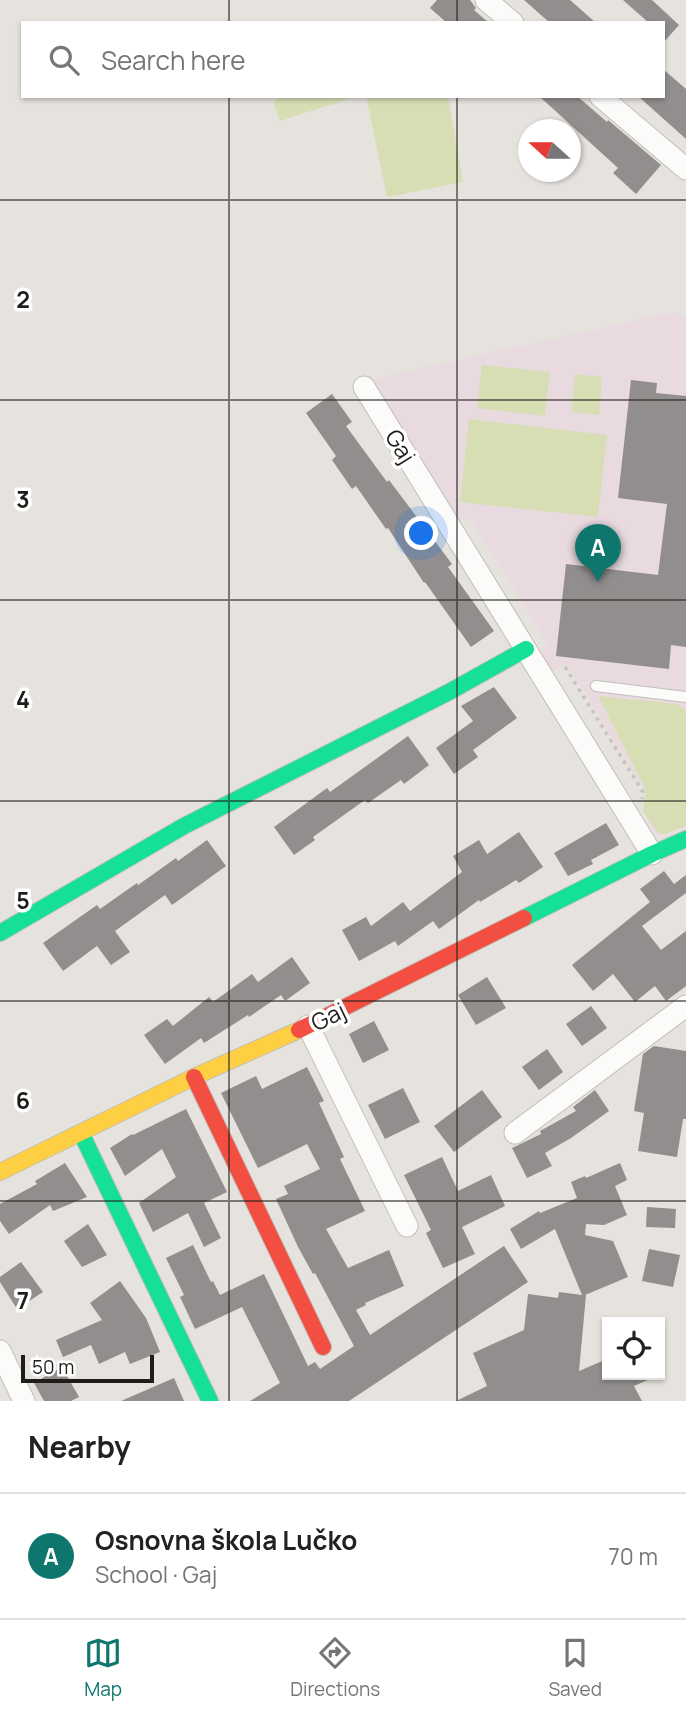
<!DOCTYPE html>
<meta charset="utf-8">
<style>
body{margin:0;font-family:Manrope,sans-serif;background:#f6f6f6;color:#222}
.controls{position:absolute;right:21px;bottom:21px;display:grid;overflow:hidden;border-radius:0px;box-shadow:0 2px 5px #0004}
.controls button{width:63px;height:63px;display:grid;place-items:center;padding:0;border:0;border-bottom:2px solid #e0e0e0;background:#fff;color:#222;font:35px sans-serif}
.compass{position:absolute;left:518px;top:119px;width:63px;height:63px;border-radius:50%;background:#fff;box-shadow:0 2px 5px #0004;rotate:291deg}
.scale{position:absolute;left:21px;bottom:18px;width:133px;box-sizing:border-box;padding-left:7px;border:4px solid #1f1d19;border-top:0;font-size:19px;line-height:24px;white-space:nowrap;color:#1f1d19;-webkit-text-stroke:5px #fff;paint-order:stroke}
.you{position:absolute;left:422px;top:534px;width:24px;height:24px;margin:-18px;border:5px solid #fff;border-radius:50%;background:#1a73e8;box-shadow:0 0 0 10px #1a73e833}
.badge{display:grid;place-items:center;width:46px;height:46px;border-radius:50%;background:#0f766e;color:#fff;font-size:23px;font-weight:700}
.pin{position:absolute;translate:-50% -58px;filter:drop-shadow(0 2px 4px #0008)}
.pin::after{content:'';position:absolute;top:37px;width:24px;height:21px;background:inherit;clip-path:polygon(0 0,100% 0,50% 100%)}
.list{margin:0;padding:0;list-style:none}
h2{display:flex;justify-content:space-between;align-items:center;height:91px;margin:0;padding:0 28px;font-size:30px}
h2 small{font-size:23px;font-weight:400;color:#767676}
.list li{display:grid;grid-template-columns:46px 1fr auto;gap:21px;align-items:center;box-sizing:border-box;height:126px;padding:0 28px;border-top:2px solid #e0e0e0}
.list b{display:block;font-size:26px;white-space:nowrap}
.list p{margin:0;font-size:23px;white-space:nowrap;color:#767676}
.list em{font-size:23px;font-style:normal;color:#767676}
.icon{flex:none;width:38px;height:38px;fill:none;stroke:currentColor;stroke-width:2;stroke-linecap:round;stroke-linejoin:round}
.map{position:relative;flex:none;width:686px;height:1401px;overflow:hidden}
.search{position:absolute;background:#fff;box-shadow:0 2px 5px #0004;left:21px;right:21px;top:21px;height:77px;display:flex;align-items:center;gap:18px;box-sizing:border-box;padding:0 24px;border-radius:0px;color:#767676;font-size:26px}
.sheet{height:217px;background:#fff}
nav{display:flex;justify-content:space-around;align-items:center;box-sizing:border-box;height:98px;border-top:2px solid #e0e0e0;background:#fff;font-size:19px;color:#767676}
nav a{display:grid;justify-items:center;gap:4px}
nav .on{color:#0f766e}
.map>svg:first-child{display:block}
.education{fill:#e8dadf}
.green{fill:#d7deb4}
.building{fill:#928e8d}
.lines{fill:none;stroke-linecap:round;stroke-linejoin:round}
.lane-casing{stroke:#c2bfbb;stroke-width:12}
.street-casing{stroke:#c2bfbb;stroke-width:23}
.fast-casing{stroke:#c2bfbb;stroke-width:18}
.slow-casing{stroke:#c2bfbb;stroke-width:18}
.jam-casing{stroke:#c2bfbb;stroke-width:18}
.path{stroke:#c5c4c2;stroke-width:3.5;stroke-dasharray:3.5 5;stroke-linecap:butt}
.lane{stroke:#fbfbfa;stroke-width:10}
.street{stroke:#fbfbfa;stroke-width:21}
.fast{stroke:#16e098;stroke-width:16}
.slow{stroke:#ffcf43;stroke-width:16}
.jam{stroke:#f24e42;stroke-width:16}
.grid{fill:none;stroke:#1f1d19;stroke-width:2;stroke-opacity:0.55}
.labels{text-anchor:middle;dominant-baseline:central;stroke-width:7;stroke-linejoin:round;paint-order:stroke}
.street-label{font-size:23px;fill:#1f1d19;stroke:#fff}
.grid-label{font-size:23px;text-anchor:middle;font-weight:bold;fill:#1f1d19;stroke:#fff;stroke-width:7;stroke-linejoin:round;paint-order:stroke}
</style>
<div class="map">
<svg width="686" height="1401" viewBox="0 0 686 1401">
<rect width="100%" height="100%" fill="#e6e2dd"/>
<path class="education" d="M675 312 686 318V827L659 835 654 831 643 812 645 791 581 687 565 664 550 672 542 658 546 641 470 518 460 523 368 380Z"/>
<g class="green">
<path d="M283 96H357L280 121 273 102Z"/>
<path d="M366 96H448L463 182 387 197Z"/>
<path d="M482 365 550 372 545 416 477 408Z"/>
<path d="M575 374 602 377 599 415 571 412Z"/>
<path d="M469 419 607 435 598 517 460 502Z"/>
<path d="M598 696 677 704 686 711V825L666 834H660L643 812 646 790Z"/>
</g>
<g class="building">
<path d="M437 0H470L476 8 474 10 489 23H447L430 8Z"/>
<path d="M524 0H570L596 23H550Z"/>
<path d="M623 0H652L679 25 663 43V23H649Z"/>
<path d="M663 69 686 89V139L638 96H663Z"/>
<path d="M539 96H577L607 122 608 120 661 165 636 194 613 173 618 168Z"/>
<path d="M631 380 657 383 656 393 686 396V647L671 645 669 669 556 656 566 564 658 575 667 504 618 498Z"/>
<path d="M332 394 352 422 346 426 387 482 389 480 452 564 448 567 494 631 471 647 425 582 424 583 388 528 386 529 356 486 352 489 332 460 336 456 306 413Z"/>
<path d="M494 687 517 718 473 750 478 757 454 774 436 748 473 721 461 706Z"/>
<path d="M408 736 429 765 404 784 401 780 368 803 365 800 313 837 315 840 294 855 274 827 327 788 330 792Z"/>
<path d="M606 823 619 845 591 860 593 864 568 876 554 853Z"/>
<path d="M519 832 543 867 519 883 516 880 480 902 479 900 439 929 433 921 398 946 395 941 359 961 342 930 366 917 371 926 403 902 410 911 462 872 453 856 479 840 487 854Z"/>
<path d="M207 840 226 866 172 905 165 895 115 931 130 952 111 965 97 946 63 971 43 943 97 905 100 909 137 883 138 885 176 858 178 861Z"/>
<path d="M664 871 674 884 686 875V893L642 926 661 950 686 931V986L666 1001 655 986 635 1002 613 974 593 991 572 965 650 902 640 889Z"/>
<path d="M292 957 310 983 285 1001 281 995 249 1017 248 1015 204 1043 201 1038 165 1064 144 1035 167 1019 173 1026 209 997 213 1002 252 974 258 982Z"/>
<path d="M487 977 506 1008 476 1025 458 995Z"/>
<path d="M591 1006 607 1028 582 1046 566 1024Z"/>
<path d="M374 1021 389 1050 363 1063 349 1034Z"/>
<path d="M654 1046 686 1051V1119H683L677 1157 638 1151 644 1113 634 1111 643 1054Z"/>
<path d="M547 1049 563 1072 539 1090 522 1067Z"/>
<path d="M307 1067 324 1101 319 1103 344 1157 340 1159 365 1211 326 1229 348 1268 389 1250 404 1286 365 1303 366 1305 356 1310 370 1335 504 1246 528 1282 349 1401H250L280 1383 242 1307 195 1329 180 1297 184 1295 166 1258 193 1245 211 1282 213 1281 220 1295 264 1274 308 1366 315 1362 320 1369 354 1346 315 1273 313 1274 298 1247 276 1199 288 1194 284 1186 320 1169 307 1144 258 1168 221 1093 256 1076 262 1089Z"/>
<path d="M403 1088 420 1122 385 1139 368 1105Z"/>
<path d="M482 1090 502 1117 454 1152 434 1126Z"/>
<path d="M595 1090 609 1111 571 1138 545 1153 552 1166 527 1178 512 1148 541 1134 540 1131 576 1111 573 1107Z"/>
<path d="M186 1109 227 1192 204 1203 221 1238 204 1247 188 1213 153 1232 139 1203 176 1177 162 1149 125 1176 110 1148 132 1134 133 1135Z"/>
<path d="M442 1157 458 1191 491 1175 505 1206 462 1227 475 1254 443 1268 426 1233 431 1230 404 1175Z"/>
<path d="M65 1163 87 1197 53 1211 50 1205 9 1234 0 1221V1204L37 1184 35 1181Z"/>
<path d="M620 1163 627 1180 615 1186 627 1215 604 1225 586 1224 585 1235 613 1241 628 1277 585 1295H586L579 1371 607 1359V1375H659L634 1386 642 1401H456L487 1386 473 1353 524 1330 528 1294 558 1298 559 1292 582 1295 555 1229 521 1249 510 1229 539 1211 540 1213 577 1198 571 1182 585 1176 586 1178Z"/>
<path d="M647 1207 676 1209 675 1228 646 1227Z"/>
<path d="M88 1224 107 1255 82 1267 64 1241Z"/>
<path d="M649 1249 680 1255 673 1287 642 1281Z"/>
<path d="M21 1262 43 1292 17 1309 0 1282V1277Z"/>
<path d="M120 1281 146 1318 160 1352 130 1364 125 1352 99 1364 91 1345 63 1357 56 1340 102 1320 90 1303Z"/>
<path d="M62 1367 79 1397 71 1401H44L34 1383Z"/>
<path d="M174 1378 184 1401H121Z"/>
</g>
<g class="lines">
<defs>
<path id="lane" d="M596 686 686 697"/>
<g id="street">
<path d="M486 0 513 23"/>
<path d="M600 96 686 169"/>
<path d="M364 387 652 854"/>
<path d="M308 1026 407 1226"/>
<path d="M515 1133 686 1006"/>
<path d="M0 1351 24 1401"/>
</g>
<g id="fast">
<path d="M524 918 652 854 686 839"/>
<path d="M0 933 184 826 449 692 526 649"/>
<path d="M81 1133 210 1401"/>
</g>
<path id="slow" d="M0 1172 194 1077 299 1030"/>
<g id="jam">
<path d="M299 1030 524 918"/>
<path d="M194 1077 323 1347"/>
</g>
</defs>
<use href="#lane" class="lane-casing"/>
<use href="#street" class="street-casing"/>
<use href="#fast" class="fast-casing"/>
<use href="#slow" class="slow-casing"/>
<use href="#jam" class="jam-casing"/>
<path class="path" d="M565 667 643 792 642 799"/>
<use href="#lane" class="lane"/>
<use href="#street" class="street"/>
<use href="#fast" class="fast"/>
<use href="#slow" class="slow"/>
<use href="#jam" class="jam"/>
</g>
<path class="grid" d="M229 0V23M457 0V23M229 96V1401M457 96V1401M0 200H686M0 400H686M0 600H686M0 801H686M0 1001H686M0 1201H686"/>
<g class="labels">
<g class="street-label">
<text transform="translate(401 446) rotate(58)">Gaj</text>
<text transform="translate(328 1016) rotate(-26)">Gaj</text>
</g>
</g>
<g class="grid-label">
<text x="23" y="308">2</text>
<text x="23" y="508">3</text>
<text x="23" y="708">4</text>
<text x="23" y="909">5</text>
<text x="23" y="1109">6</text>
<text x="23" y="1309">7</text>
</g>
</svg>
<div class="controls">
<button><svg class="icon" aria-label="locate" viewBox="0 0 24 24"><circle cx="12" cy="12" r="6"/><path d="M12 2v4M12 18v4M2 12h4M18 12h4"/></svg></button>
</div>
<svg class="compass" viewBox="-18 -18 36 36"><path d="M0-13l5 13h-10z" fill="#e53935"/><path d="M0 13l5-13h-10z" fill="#767676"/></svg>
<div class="scale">50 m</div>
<div class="you"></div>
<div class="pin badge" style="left:598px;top:582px">A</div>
<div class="search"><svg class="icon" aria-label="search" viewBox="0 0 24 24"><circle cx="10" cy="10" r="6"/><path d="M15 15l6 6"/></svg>Search here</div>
</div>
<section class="sheet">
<h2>Nearby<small></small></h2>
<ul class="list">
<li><span class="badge">A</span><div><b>Osnovna škola Lučko</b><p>School · Gaj</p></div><em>70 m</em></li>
</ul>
</section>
<nav>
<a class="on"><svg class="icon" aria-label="map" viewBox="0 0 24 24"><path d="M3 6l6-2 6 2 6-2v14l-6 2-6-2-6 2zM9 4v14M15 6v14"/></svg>Map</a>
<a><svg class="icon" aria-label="directions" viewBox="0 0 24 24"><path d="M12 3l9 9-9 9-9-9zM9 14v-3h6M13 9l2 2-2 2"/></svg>Directions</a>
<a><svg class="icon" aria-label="saved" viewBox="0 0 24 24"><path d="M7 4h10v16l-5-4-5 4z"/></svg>Saved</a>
</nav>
